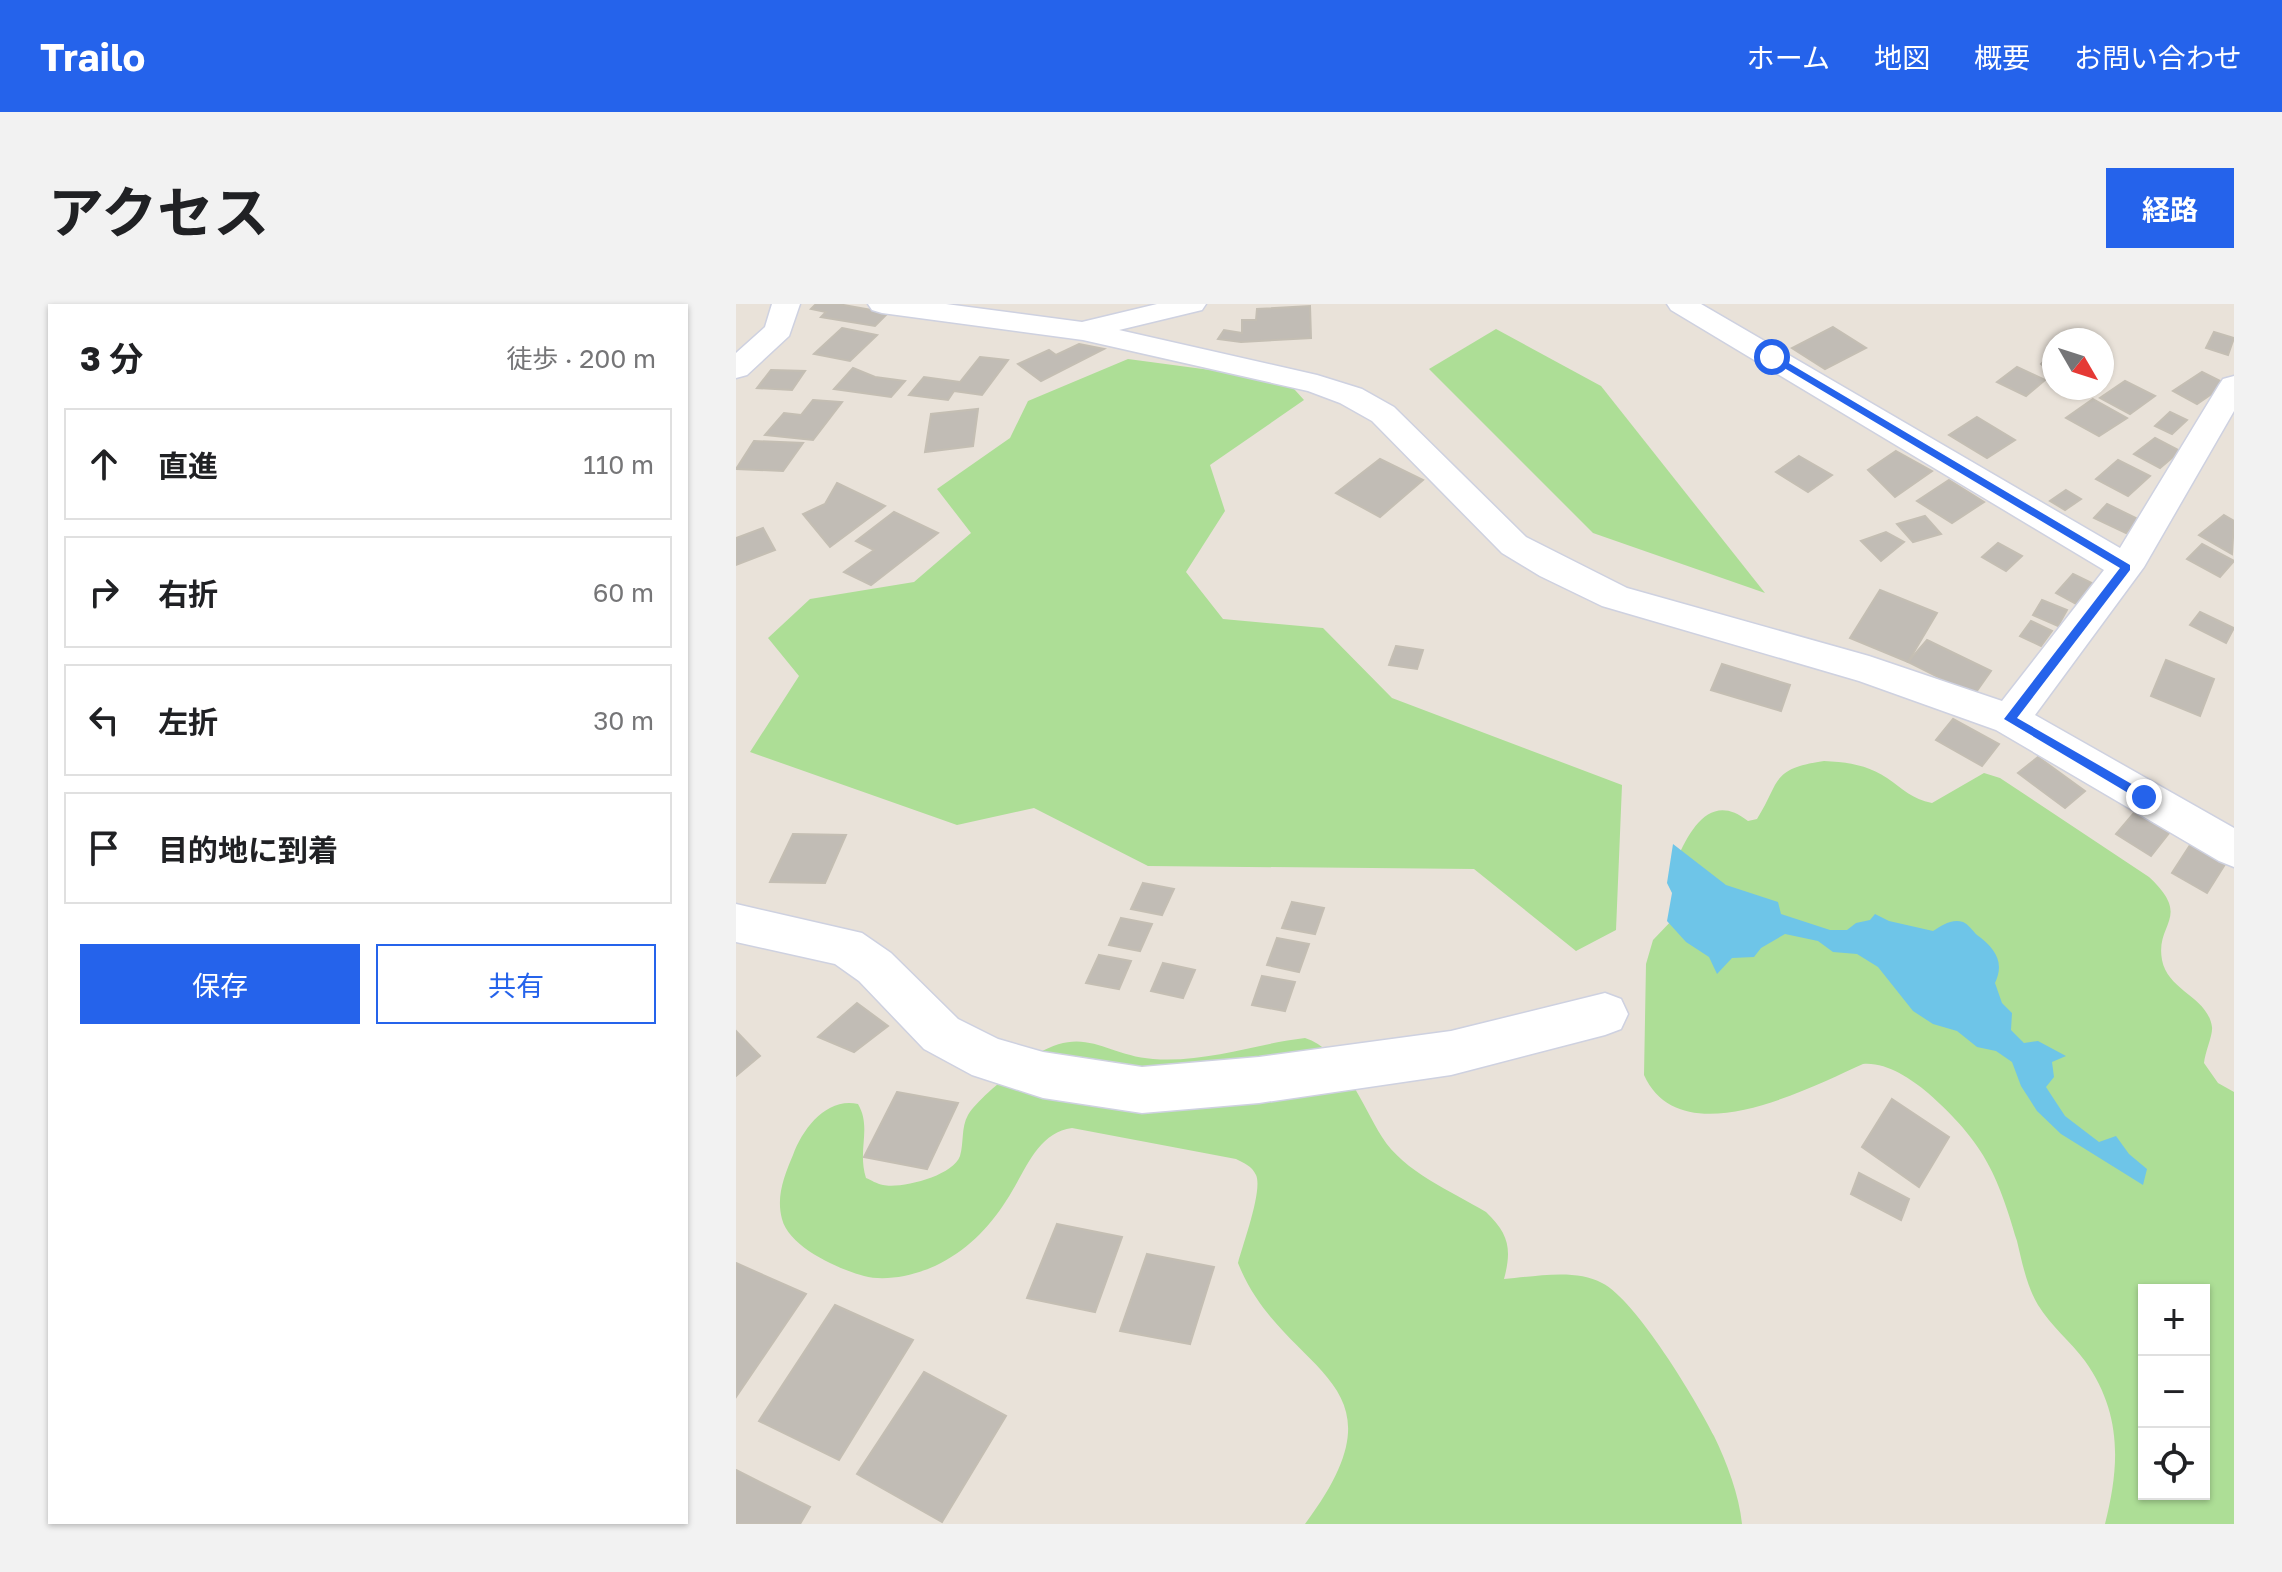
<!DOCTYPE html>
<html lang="ja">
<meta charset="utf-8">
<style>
body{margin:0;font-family:"Golos Text","Noto Sans JP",sans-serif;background:#f2f2f2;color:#202124}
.controls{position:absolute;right:24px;bottom:24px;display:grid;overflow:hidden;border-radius:0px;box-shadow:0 2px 6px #0004}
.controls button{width:72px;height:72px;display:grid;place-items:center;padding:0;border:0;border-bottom:2px solid #e0e0e0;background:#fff;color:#202124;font:40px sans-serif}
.compass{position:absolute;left:1306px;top:24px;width:72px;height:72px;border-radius:50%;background:#fff;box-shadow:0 2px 6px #0004;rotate:129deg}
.stop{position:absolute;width:24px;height:24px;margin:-18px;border:6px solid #2563eb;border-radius:50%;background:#fff}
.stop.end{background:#2563eb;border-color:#fff;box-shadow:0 2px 8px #0008}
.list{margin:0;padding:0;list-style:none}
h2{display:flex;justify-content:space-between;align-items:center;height:104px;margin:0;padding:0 32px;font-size:34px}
h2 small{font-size:26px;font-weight:400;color:#757577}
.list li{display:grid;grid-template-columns:52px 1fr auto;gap:24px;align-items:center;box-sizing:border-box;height:112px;margin:0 16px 16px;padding:0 16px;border:2px solid #e0e0e0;border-radius:0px}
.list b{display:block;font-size:30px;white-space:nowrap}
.list em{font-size:26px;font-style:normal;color:#757577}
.actions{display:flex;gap:16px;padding:24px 32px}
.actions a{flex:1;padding:18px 0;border:2px solid #2563eb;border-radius:0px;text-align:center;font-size:28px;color:#2563eb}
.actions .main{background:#2563eb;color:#fff}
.icon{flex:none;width:44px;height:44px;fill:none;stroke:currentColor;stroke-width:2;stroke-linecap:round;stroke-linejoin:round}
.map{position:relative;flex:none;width:1498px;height:1220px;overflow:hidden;border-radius:0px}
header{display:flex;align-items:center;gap:48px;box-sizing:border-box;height:112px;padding:0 40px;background:#2563eb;color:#fff}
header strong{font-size:38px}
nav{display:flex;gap:44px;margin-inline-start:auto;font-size:28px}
.intro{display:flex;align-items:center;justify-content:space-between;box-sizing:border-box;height:192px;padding:0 48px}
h1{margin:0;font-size:56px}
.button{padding:20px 36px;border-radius:0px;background:#2563eb;color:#fff;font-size:28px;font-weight:700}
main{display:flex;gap:48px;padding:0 48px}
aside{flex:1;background:#fff;border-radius:0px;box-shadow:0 2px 6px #0004}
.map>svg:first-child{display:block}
.green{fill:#adde96;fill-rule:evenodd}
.water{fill:#6ec5e8}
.building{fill:#c1bcb5;stroke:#c4beb3;stroke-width:2}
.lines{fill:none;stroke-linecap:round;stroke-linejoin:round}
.minor-casing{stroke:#ced1e0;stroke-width:3}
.minor{fill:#fff;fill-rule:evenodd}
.route{fill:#2563eb}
</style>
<header>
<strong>Trailo</strong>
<nav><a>ホーム</a><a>地図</a><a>概要</a><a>お問い合わせ</a></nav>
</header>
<div class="intro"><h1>アクセス</h1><a class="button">経路</a></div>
<main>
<aside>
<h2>3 分<small>徒歩 · 200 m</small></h2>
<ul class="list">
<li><svg class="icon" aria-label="ahead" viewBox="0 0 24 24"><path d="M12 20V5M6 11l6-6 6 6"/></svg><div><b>直進</b></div><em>110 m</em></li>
<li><svg class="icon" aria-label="right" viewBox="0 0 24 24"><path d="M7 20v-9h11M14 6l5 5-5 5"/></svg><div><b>右折</b></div><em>60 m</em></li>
<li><svg class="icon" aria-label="left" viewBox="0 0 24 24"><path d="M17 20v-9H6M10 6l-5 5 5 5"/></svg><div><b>左折</b></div><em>30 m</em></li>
<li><svg class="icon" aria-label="arrive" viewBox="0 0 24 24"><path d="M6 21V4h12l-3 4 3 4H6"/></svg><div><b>目的地に到着</b></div></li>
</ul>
<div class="actions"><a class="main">保存</a><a>共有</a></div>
</aside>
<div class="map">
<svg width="1498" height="1220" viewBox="0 0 1498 1220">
<rect width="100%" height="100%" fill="#e9e2d9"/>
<g class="green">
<path d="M760 25 865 82 1029 289 857 229 693 65Z"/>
<path d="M392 55 550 76 568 96 474 161 489 207 450 268 487 315 587 324 656 394 886 481 880 626 840 647 738 565 412 562 298 504 221 521 14 448 63 372 32 334 74 295 178 278 235 229 201 185 274 134 292 97Z"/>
<path d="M1088 457C1111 458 1132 461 1151 474 1167 485 1176 495 1196 499L1248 469 1264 474 1413 573C1457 614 1419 618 1426 656 1432 687 1472 693 1476 723 1477 731 1469 748 1468 759L1482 779 1498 788V1220H1369C1384 1161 1386 1109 1349 1057 1335 1038 1314 1021 1302 1001 1291 983 1286 958 1281 937 1261 868 1247 838 1192 789 1174 774 1150 758 1127 760 1071 785 945 852 908 771L910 660 917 636 939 613 1089 634 1134 648 1301 757 1131 635 1037 622 941 555C955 523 976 488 1012 517L1021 515C1045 477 1034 465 1088 457ZM1408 986H1468V1190H1408Z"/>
<path d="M569 734C605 744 627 803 646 833 668 868 715 887 750 908 773 930 776 945 768 975 797 973 839 964 866 979 900 996 960 1096 978 1132 991 1159 1003 1191 1006 1220H569C680 1072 547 1073 502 959 507 940 527 886 520 871 516 862 508 859 500 855L336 824C300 829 289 869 270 897 253 924 229 948 199 962 179 971 150 978 128 972 102 965 53 943 46 915 40 893 48 872 57 851 67 824 91 793 122 800 136 824 121 846 130 874 135 876 141 880 147 881 165 885 217 872 224 852 228 839 225 823 232 811 243 793 283 762 301 750 350 721 368 751 417 755 469 759 518 740 569 734Z"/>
</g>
<path class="water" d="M937 540 990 581 1042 598 1045 610 1094 626H1111L1120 619 1134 616 1139 610 1153 617 1197 627C1205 622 1216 614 1227 618 1232 620 1237 627 1241 631 1259 644 1269 658 1259 679L1266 699 1276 709 1275 726 1288 739 1302 737 1330 752 1316 758 1318 773 1310 783 1329 812 1363 838 1380 832 1393 850 1411 865 1407 881 1325 830 1301 807 1285 782 1276 758 1260 747 1241 743 1221 727 1197 720 1177 707 1142 663 1121 650 1097 648 1082 637 1049 630 1025 644 1018 653 996 654 981 670 973 653 950 638 931 617 936 589 931 579Z"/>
<g class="building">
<path d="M80 0H102L152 9 139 22 85 13 90 8 75 5Z"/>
<path d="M574 2 575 34 505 38 482 35 488 26 506 29V16H520L521 5Z"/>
<path d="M1097 23 1130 44 1089 65 1056 44Z"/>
<path d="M106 24 141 31 114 57 78 50Z"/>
<path d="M1478 28 1498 34 1492 51 1470 44Z"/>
<path d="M343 40 368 45 305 77 282 60 313 46 320 51Z"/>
<path d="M1318 47V72L1305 60Z"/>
<path d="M244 53 272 56 246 91 218 87 212 96 173 91 188 73 224 78Z"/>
<path d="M1281 63 1309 76 1290 92 1261 78Z"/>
<path d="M117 64 139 73 169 77 155 93 98 85Z"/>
<path d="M35 66 69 67 56 86 21 84Z"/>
<path d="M1466 68 1490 80 1461 100 1437 87Z"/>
<path d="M1389 77 1419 92 1394 110 1364 94Z"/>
<path d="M1357 95 1391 114 1363 132 1330 114Z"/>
<path d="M77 96 106 98 77 136 29 131 48 109 65 111Z"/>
<path d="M242 105 237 142 189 148 195 110Z"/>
<path d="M1434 108 1451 116 1436 130 1419 122Z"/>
<path d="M1241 113 1279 136 1251 154 1213 131Z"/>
<path d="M1419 134 1444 147 1424 164 1398 150Z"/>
<path d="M18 137 67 139 47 167 0 165Z"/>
<path d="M1160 147 1196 167 1159 193 1132 166Z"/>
<path d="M1063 152 1096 171 1072 188 1040 168Z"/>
<path d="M644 155 687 176 644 213 600 189Z"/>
<path d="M1382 156 1414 172 1392 192 1360 175Z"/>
<path d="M1213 176 1248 198 1216 219 1181 197Z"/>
<path d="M101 179 149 202 94 243 67 210 89 200Z"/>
<path d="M1330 186 1345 195 1329 206 1314 197Z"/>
<path d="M1371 200 1402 215 1390 229 1358 214Z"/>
<path d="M158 208 202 229 135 281 108 268 138 246 120 237Z"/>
<path d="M1488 211 1498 217 1496 250 1463 231Z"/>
<path d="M1189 212 1205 230 1177 238 1161 220Z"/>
<path d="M27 224 39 246 0 261V234Z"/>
<path d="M1150 228 1168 238 1145 257 1125 237Z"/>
<path d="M1262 239 1286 252 1270 267 1246 253Z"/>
<path d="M1466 240 1498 257 1484 273 1451 255Z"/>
<path d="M1337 270 1362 282 1344 302 1320 289Z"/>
<path d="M1144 286 1201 309 1172 358 1114 334Z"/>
<path d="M1306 296 1331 306 1322 322 1297 311Z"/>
<path d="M1464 308 1498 324 1490 339 1454 321Z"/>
<path d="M1295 317 1316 327 1305 342 1284 332Z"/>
<path d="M1191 336 1255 367 1238 391 1172 358Z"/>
<path d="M660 342 687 346 681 365 653 361Z"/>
<path d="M1430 356 1478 375 1464 412 1415 392Z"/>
<path d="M986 360 1054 381 1045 407 975 386Z"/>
<path d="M1217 415 1263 440 1246 462 1200 436Z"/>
<path d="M1302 453 1349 487 1329 504 1282 469Z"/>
<path d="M1403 503 1437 524 1415 552 1380 530Z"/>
<path d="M57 530 110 531 89 579 34 578Z"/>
<path d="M1456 538 1491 557 1471 589 1436 569Z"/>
<path d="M407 579 438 585 426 611 395 605Z"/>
<path d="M556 598 588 604 579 630 546 624Z"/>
<path d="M385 614 416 620 404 647 373 641Z"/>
<path d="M541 634 573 640 563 668 531 661Z"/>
<path d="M363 651 395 657 383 685 350 679Z"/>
<path d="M427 659 459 666 447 694 415 687Z"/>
<path d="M526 672 559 678 549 707 516 701Z"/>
<path d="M121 699 152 722 118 748 82 733Z"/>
<path d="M0 727 24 752 0 772Z"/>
<path d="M161 788 222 799 191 865 128 853Z"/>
<path d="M1156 795 1213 833 1183 883 1126 843Z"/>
<path d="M1123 869 1173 895 1165 916 1115 890Z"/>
<path d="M321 920 386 933 359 1008 291 994Z"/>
<path d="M411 950 478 963 454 1040 384 1027Z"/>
<path d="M0 959 70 990 0 1093Z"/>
<path d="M99 1001 177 1036 103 1156 23 1117Z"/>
<path d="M188 1068 270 1112 206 1218 121 1170Z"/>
<path d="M0 1166 74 1203 64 1220H0Z"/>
</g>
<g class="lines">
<defs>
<g id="minor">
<path d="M36 0H64L53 32 11 71 0 74V49L29 23Z"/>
<path d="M132 0H210L346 18 421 0H470L466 6 383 26 581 71 626 85 658 103 790 233 891 284 1133 352 1266 397 1368 266 935 6 931 0H965L1384 244 1483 81 1487 75 1498 72V107L1408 263 1299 411 1498 524V563L1483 557 1260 426 1123 377 866 302 804 272 766 249 636 117 604 99 572 87 347 36 146 9 136 6Z"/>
<path d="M0 600 126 629 155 649 222 715 262 735 307 748 406 763 523 753 715 727 869 689 885 695 892 710 885 725 869 731 715 771 523 799 406 809 307 794 236 771 188 745 123 677 99 660 0 638Z"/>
</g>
</defs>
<use href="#minor" class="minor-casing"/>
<use href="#minor" class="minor"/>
</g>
<path class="route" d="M1033 51H1039L1394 261V266L1281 414 1413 490V496H1404L1268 415 1384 264 1033 55Z"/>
</svg>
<div class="controls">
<button>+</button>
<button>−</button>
<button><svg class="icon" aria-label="locate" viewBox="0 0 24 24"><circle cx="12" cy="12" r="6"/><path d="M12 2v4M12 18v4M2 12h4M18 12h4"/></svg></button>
</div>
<svg class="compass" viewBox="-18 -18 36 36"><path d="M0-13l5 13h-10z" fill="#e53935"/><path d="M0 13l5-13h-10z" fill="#757577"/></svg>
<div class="stop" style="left:1036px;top:53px"></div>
<div class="stop end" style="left:1408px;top:493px"></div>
</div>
</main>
